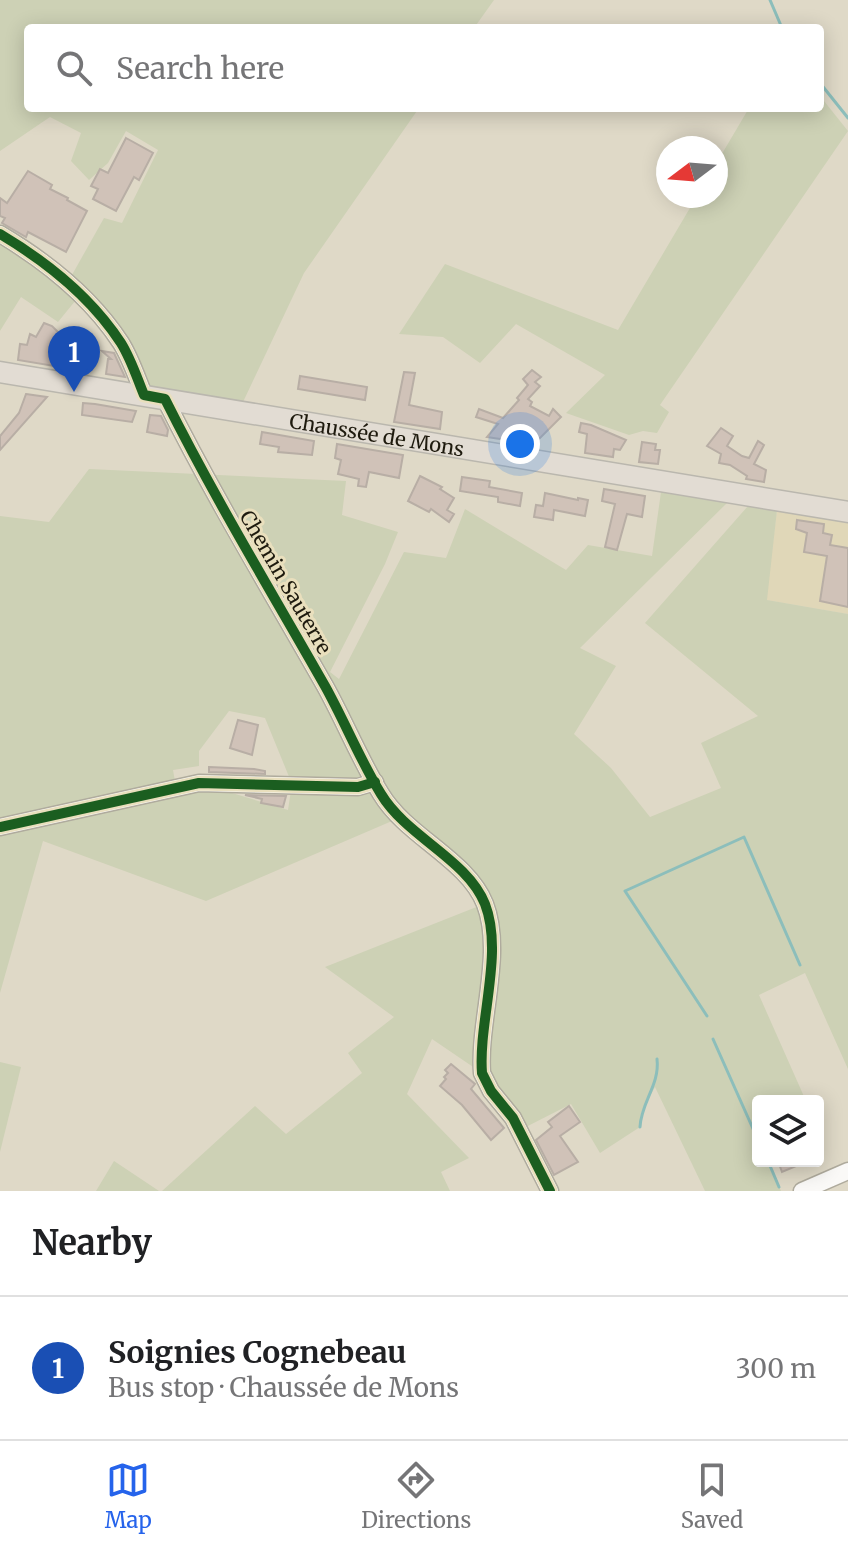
<!DOCTYPE html>
<meta charset="utf-8">
<style>
body{margin:0;font-family:Merriweather,serif;background:#f2f2f2;color:#202124}
.controls{position:absolute;right:24px;bottom:24px;display:grid;overflow:hidden;border-radius:8px;box-shadow:0 4px 20px #0003}
.controls button{width:72px;height:72px;display:grid;place-items:center;padding:0;border:0;border-bottom:2px solid #e0e0e0;background:#fff;color:#202124;font:40px sans-serif}
.compass{position:absolute;left:656px;top:136px;width:72px;height:72px;border-radius:50%;background:#fff;box-shadow:0 4px 20px #0003;rotate:254deg}
.you{position:absolute;left:520px;top:444px;width:28px;height:28px;margin:-20px;border:6px solid #fff;border-radius:50%;background:#1a73e8;box-shadow:0 0 0 12px #1a73e833}
.badge{display:grid;place-items:center;width:52px;height:52px;border-radius:50%;background:#2563eb;color:#fff;font-size:26px;font-weight:700}
.pin{position:absolute;translate:-50% -66px;filter:drop-shadow(0 2px 4px #0008)}
.pin::after{content:'';position:absolute;top:42px;width:28px;height:24px;background:inherit;clip-path:polygon(0 0,100% 0,50% 100%)}
.list{margin:0;padding:0;list-style:none}
h2{display:flex;justify-content:space-between;align-items:center;height:104px;margin:0;padding:0 32px;font-size:34px}
h2 small{font-size:26px;font-weight:400;color:#757577}
.list li{display:grid;grid-template-columns:52px 1fr auto;gap:24px;align-items:center;box-sizing:border-box;height:144px;padding:0 32px;border-top:2px solid #e0e0e0}
.list b{display:block;font-size:30px;white-space:nowrap}
.list p{margin:0;font-size:26px;white-space:nowrap;color:#757577}
.list em{font-size:26px;font-style:normal;color:#757577}
.icon{flex:none;width:44px;height:44px;fill:none;stroke:currentColor;stroke-width:2;stroke-linecap:round;stroke-linejoin:round}
.map{position:relative;flex:none;width:848px;height:1191px;overflow:hidden}
.search{position:absolute;background:#fff;box-shadow:0 4px 20px #0003;left:24px;right:24px;top:24px;height:88px;display:flex;align-items:center;gap:20px;box-sizing:border-box;padding:0 28px;border-radius:8px;color:#757577;font-size:30px}
.sheet{height:248px;background:#fff}
nav{display:flex;justify-content:space-around;align-items:center;box-sizing:border-box;height:112px;border-top:2px solid #e0e0e0;background:#fff;font-size:22px;color:#757577}
nav a{display:grid;justify-items:center;gap:4px}
nav .on{color:#2563eb}
.map>svg:first-child{display:block}
.built{fill:#e0d7b8}
.green{fill:#cdd1b5;fill-rule:evenodd}
.lines{fill:none;stroke-linecap:round;stroke-linejoin:round}
.stream{stroke:#8cbebb;stroke-width:3}
.building{fill:#d0c2b8;stroke:#b8aea5;stroke-width:2}
.minor-casing{stroke:#afab9d;stroke-width:19}
.major-casing{stroke:#bab7ae;stroke-width:23}
.minor{stroke:#faf9f7;stroke-width:16}
.major{stroke:#e2dcd3;stroke-width:20}
.cycleway-casing{stroke:#e9dfbd;stroke-width:15}
.cycleway{stroke:#1b5e20;stroke-width:10}
.labels{text-anchor:middle;dominant-baseline:central;stroke-width:6;stroke-linejoin:round;paint-order:stroke}
.street-label{font-size:20px;fill:#1e1a0e;stroke:#e9dfbd}
</style>
<div class="map">
<svg width="848" height="1191" viewBox="0 0 848 1191">
<rect width="100%" height="100%" fill="#dfd9c7"/>
<path class="built" d="M777 510 848 522V614L766 600Z"/>
<g class="green">
<path d="M0 0H494L474 28H28V108H419L304 273 243 402 140 385 80 295 58 322 21 297 0 331V234L68 282 104 218 122 223 158 150 126 131 108 163 89 180 71 161 81 133 50 117 0 151Z"/>
<path d="M820 96 848 131 660 405 669 412 657 433 643 431 629 435 566 413 605 375 516 324 480 363 443 337 399 334 445 264 618 330 697 196H716V164L749 108H820Z"/>
<path d="M89 469 346 481 342 515 398 532 385 564 330 672 339 679 404 552 446 558 465 509 566 570 588 545 652 556 661 492 728 502 580 648 616 666 574 734 611 768 650 817 721 788 701 743 758 716 645 623 748 506 777 510 767 600 848 614V1069L805 973 759 995 806 1101H758V1127L754 1129 758 1140V1161H768L781 1191H705L655 1087 641 1113 640 1127 600 1153 571 1104 520 1130 482 1073 432 1039 407 1094 469 1158 441 1172 450 1191H162L255 1106 286 1134 362 1073 348 1053 394 1017 325 967 484 904 399 818 206 901 43 841 0 993V516L49 522ZM229 711 265 718 292 784 288 810 199 783 176 787 173 770 199 766V751Z"/>
<path d="M0 1062 21 1067 0 1152Z"/>
<path d="M114 1161 159 1191H96Z"/>
</g>
<g class="lines">
<g class="stream">
<path d="M770 0 782 28"/>
<path d="M820 83 848 118"/>
<path d="M707 1016 625 891 744 837 800 965"/>
<path d="M713 1039 758 1140"/>
<path d="M640 1127C641 1102 660 1085 657 1059"/>
<path d="M768 1161 779 1187"/>
</g>
</g>
<g class="building">
<path d="M126 138 153 153 139 180 134 177 116 211 93 199 98 189 91 186 100 169 108 173Z"/>
<path d="M28 171 52 185 50 189 68 198 67 200 87 211 66 252 28 232 26 237 2 223 5 218 0 216V198L7 203Z"/>
<path d="M44 323 52 326 66 340 69 337 76 343 68 352 83 355 72 369 18 360 20 344 27 345 30 334 36 337Z"/>
<path d="M102 351 114 353 125 377 106 374 108 359H111Z"/>
<path d="M532 370 541 377 535 382 540 386 528 399 532 402 530 406 549 416 553 409 561 417 534 444 487 437 498 424 476 417 479 409 503 418 519 400 517 398 528 385 523 379Z"/>
<path d="M404 372 415 373 409 405 442 412 440 429 394 422Z"/>
<path d="M300 376 367 387 365 400 298 389Z"/>
<path d="M26 394 47 397 0 450V436L19 413Z"/>
<path d="M83 403 95 404 136 411 132 422 82 415Z"/>
<path d="M150 415 161 416 168 430 167 436 147 432Z"/>
<path d="M581 423 591 425 626 440 620 450 614 449 613 457 585 453 587 434 579 432Z"/>
<path d="M721 428 733 436 727 446 742 456 749 458 758 441 764 445 754 464 766 470 764 482 746 479 747 476 730 465 719 463 721 454 707 446Z"/>
<path d="M262 432 314 441 312 455 278 452 279 447 260 444Z"/>
<path d="M642 442 656 444 655 450H660L658 464 639 462Z"/>
<path d="M337 444 403 455 399 478 369 472 366 487 358 486 359 479 338 474 341 460 335 458Z"/>
<path d="M420 476 442 487 440 489 454 498 447 510 454 514 449 522 431 509 429 512 408 501Z"/>
<path d="M462 477 490 481 489 487 522 493 520 506 498 502V497L460 491Z"/>
<path d="M604 489 645 496 642 517 627 514 617 550 605 547 615 504 602 501Z"/>
<path d="M545 493 578 500V498L588 500 585 516 554 510 553 520 534 517 536 505 543 506Z"/>
<path d="M797 520 824 524 823 533 832 535 830 545 848 548V607L820 601 827 556 804 552 807 533 796 529Z"/>
<path d="M238 720 258 725 252 755 230 748Z"/>
<path d="M209 767 254 769 265 771V774L209 772Z"/>
<path d="M245 795 286 796 283 807 261 803 262 799Z"/>
<path d="M451 1064 475 1084 471 1089 504 1128 491 1140 462 1105 440 1086 446 1079 444 1077 448 1073 445 1070Z"/>
<path d="M569 1106 580 1122 560 1136 578 1162 554 1175 536 1140 552 1127 548 1122Z"/>
<path d="M778 1161H808L782 1172Z"/>
</g>
<g class="lines">
<defs>
<g id="minor">
<path d="M0 234C47 262 91 297 121 343 131 359 137 378 144 395"/>
<path d="M165 399C214 497 271 591 325 686 345 722 360 760 381 794 407 837 467 859 485 904 504 953 478 1022 482 1073L491 1091 513 1118 550 1191"/>
<path d="M0 827 199 783 358 787 375 782"/>
<path d="M802 1191 848 1171"/>
</g>
<g id="major">
<path id="s1" d="M0 372 848 512"/>
</g>
</defs>
<use href="#minor" class="minor-casing"/>
<use href="#major" class="major-casing"/>
<use href="#minor" class="minor"/>
<use href="#major" class="major"/>
<defs>
<g id="cycleway">
<path d="M0 234C47 262 91 297 121 343 131 359 137 378 144 395L165 399C214 497 271 591 325 686 345 722 360 760 381 794 407 837 467 859 485 904 504 953 478 1022 482 1073L491 1091 513 1118 550 1191"/>
<path d="M0 827 199 783 358 787 375 782"/>
</g>
</defs>
<use href="#cycleway" class="cycleway-casing"/>
<use href="#cycleway" class="cycleway"/>
</g>
<g class="labels">
<g class="street-label">
<text stroke="none"><textPath href="#s1" startOffset="382">Chaussée de Mons</textPath></text>
<text transform="translate(286 582) rotate(60)">Chemin Sauterre</text>
</g>
</g>
</svg>
<div class="controls">
<button><svg class="icon" aria-label="layers" viewBox="0 0 24 24"><path d="M12 4l9 5-9 5-9-5zM3 14l9 5 9-5"/></svg></button>
</div>
<svg class="compass" viewBox="-18 -18 36 36"><path d="M0-13l5 13h-10z" fill="#e53935"/><path d="M0 13l5-13h-10z" fill="#757577"/></svg>
<div class="you"></div>
<div class="pin badge" style="left:74px;top:392px;background:#1a4fb4">1</div>
<div class="search"><svg class="icon" aria-label="search" viewBox="0 0 24 24"><circle cx="10" cy="10" r="6"/><path d="M15 15l6 6"/></svg>Search here</div>
</div>
<section class="sheet">
<h2>Nearby<small></small></h2>
<ul class="list">
<li><span class="badge" style="background:#1a4fb4">1</span><div><b>Soignies Cognebeau</b><p>Bus stop · Chaussée de Mons</p></div><em>300 m</em></li>
</ul>
</section>
<nav>
<a class="on"><svg class="icon" aria-label="map" viewBox="0 0 24 24"><path d="M3 6l6-2 6 2 6-2v14l-6 2-6-2-6 2zM9 4v14M15 6v14"/></svg>Map</a>
<a><svg class="icon" aria-label="directions" viewBox="0 0 24 24"><path d="M12 3l9 9-9 9-9-9zM9 14v-3h6M13 9l2 2-2 2"/></svg>Directions</a>
<a><svg class="icon" aria-label="saved" viewBox="0 0 24 24"><path d="M7 4h10v16l-5-4-5 4z"/></svg>Saved</a>
</nav>
